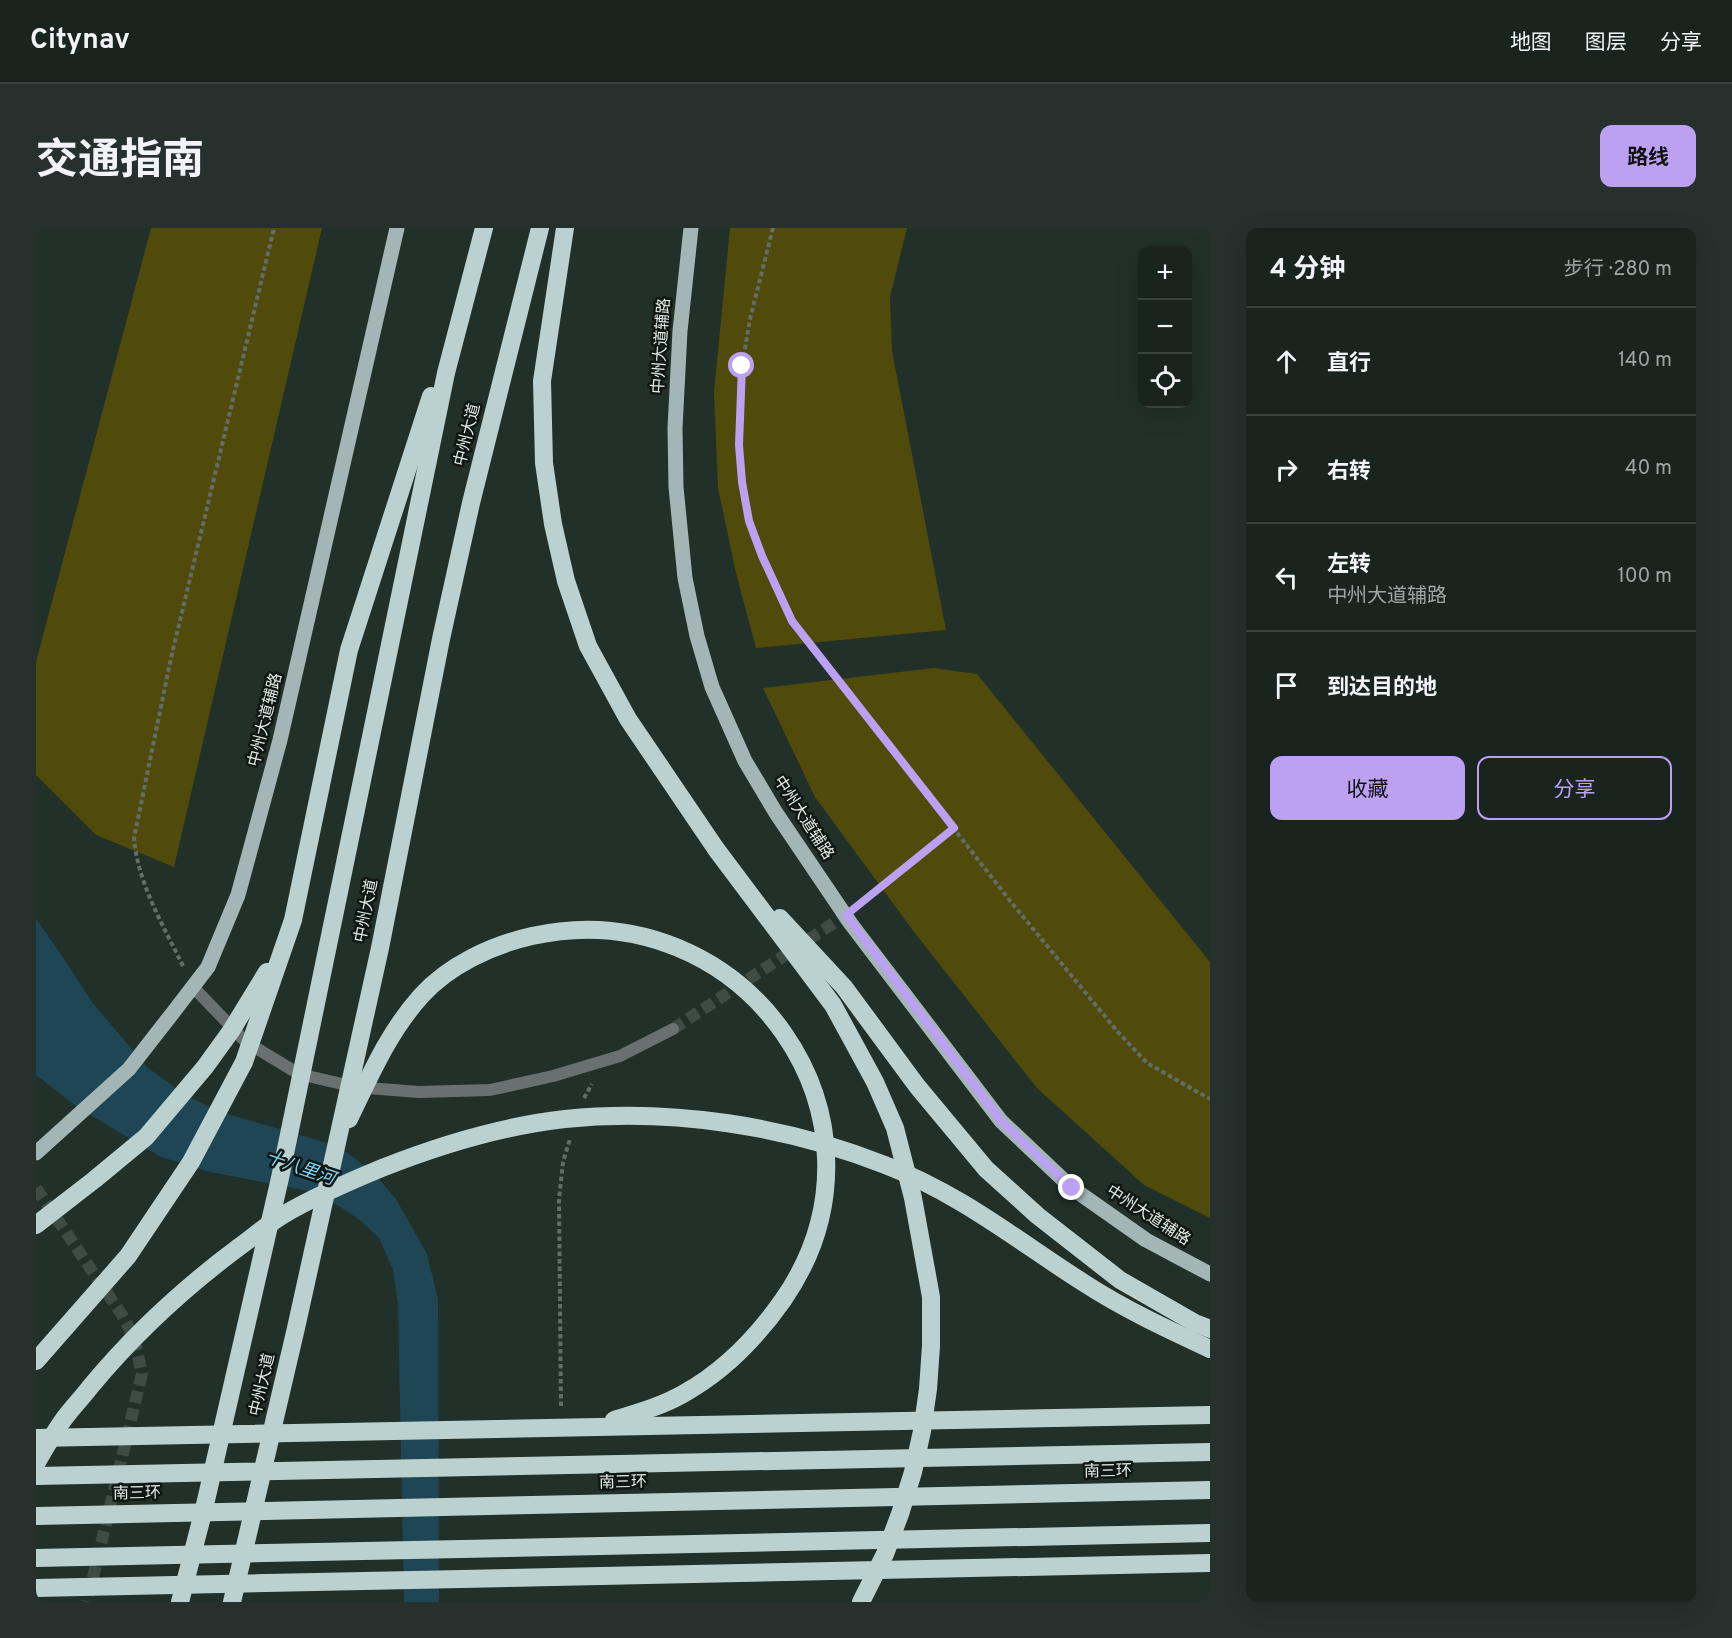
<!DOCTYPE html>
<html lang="zh">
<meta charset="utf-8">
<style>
body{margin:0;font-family:Overpass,"Noto Sans SC",sans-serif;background:#26302c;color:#f1f3f6}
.controls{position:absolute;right:18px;top:18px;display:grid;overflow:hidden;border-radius:12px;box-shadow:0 6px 24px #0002}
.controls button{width:54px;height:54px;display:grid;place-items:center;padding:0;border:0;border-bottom:2px solid #37413d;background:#19241f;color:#f1f3f6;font:30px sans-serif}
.stop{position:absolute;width:18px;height:18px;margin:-14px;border:4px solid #bca0f2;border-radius:50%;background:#fff}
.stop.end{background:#bca0f2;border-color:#fff;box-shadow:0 2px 6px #0008}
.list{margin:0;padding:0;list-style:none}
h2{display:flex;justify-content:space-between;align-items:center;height:78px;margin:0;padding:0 24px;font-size:26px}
h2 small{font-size:20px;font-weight:400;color:#9fa4a4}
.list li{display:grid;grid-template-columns:39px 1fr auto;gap:18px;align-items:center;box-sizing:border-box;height:108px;padding:0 24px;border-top:2px solid #37413d}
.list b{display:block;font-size:22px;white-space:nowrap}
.list p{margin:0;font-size:20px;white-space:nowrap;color:#9fa4a4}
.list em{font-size:20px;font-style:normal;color:#9fa4a4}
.actions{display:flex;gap:12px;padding:18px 24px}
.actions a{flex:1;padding:14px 0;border:2px solid #bca0f2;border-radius:12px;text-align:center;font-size:21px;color:#bca0f2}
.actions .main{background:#bca0f2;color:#111}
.icon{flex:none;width:33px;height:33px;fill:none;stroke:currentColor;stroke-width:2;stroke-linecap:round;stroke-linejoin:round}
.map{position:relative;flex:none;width:1174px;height:1374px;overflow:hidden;border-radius:12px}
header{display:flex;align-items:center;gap:36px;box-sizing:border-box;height:84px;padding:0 30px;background:#19241f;border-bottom:2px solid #37413d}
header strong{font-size:28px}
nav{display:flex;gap:33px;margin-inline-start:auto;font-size:21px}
.intro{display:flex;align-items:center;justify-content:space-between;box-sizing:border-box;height:144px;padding:0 36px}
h1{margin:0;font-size:42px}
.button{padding:15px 27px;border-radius:12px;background:#bca0f2;color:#111;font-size:21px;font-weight:700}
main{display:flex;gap:36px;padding:0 36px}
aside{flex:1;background:#19241f;border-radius:12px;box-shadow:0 6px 24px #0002}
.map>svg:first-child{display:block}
.green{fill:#514b0b}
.water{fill:#1f4654}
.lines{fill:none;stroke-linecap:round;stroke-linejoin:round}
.street-tunnel{stroke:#3e4c45;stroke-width:12;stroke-dasharray:12 6;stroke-linecap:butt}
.path{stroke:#616e68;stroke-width:4;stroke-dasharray:4.5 3;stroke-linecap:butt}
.street{stroke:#687170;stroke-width:12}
.primary{stroke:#a3b6b5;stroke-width:15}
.highway{stroke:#bbd1d0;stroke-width:18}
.route{stroke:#bca0f2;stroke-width:8}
.labels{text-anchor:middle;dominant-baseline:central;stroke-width:5;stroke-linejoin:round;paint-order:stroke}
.street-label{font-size:16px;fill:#e1eae5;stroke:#0f1613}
.water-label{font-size:18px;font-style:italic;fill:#7ed3f3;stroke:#0f1613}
</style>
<header>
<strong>Citynav</strong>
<nav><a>地图</a><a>图层</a><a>分享</a></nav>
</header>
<div class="intro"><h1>交通指南</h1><a class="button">路线</a></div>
<main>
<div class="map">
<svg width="1174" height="1374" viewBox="0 0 1174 1374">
<rect width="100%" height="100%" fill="#213029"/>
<g class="green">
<path d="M115 0H286L138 639 60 607 0 547V434Z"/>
<path d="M694 0H871L854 69 856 123 910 402 720 420 700 345 682 260 678 164Z"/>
<path d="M898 440 941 446 1174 734V990L1108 957 1001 860 878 704 779 569 727 460Z"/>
</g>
<path class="water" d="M0 691 27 729 56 774 111 839 149 867 184 884 302 918 337 944 360 971 391 1026 402 1071 403 1374H368L362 1076 357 1042 343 1010 325 993 303 978 268 962 174 944 125 929 41 879 0 847Z"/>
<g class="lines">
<g class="street-tunnel">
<path d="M637 801 810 687"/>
<path d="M0 960 86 1087 98 1109 106 1146 51 1374"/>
</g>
<g class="path">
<path d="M737 0 714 91 706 139 703 217 713 293 726 328 756 393 975 674 1081 803 1111 835 1174 871"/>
<path d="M823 677 918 600"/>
<path d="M147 738C127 697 102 656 98 610L135 430 238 0"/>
<path d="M548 870 556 856"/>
<path d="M525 1178 523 971 527 934 534 911"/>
</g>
<path class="street" d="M157 759 210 814 263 846 319 859 383 864 454 862 517 848 584 828 637 801"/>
<g class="primary">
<path d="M655 0 644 103 639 200 640 259 649 350 661 408 676 459 709 533 740 585 815 696 965 893 1036 960 1110 1012 1174 1046"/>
<path d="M0 925 93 841 139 782 172 739 202 667 244 512 361 0"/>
</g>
<g class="highway">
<path d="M529 0 506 153 508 235 517 296 530 353 552 418 592 491 680 621 797 777 839 854 859 900 877 970 895 1069V1118L892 1161 886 1203 877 1244 864 1286 849 1326 825 1374"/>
<path d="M744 690 808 759 881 858 950 941 1002 988 1084 1052 1159 1095 1174 1101"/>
<path d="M313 891C335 846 352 805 385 768 413 737 456 717 496 708 707 661 872 892 747 1072 721 1109 687 1144 647 1166 626 1178 601 1185 578 1192"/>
<path d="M0 997 58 952 110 909 169 839 195 803 231 744"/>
<path d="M0 1133 92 1028 155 934 208 834 257 692 313 422 395 168"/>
<path d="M0 1210 1174 1187"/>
<path d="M0 1236C8 1222 16 1208 25 1195 34 1182 45 1171 55 1158 99 1105 148 1060 203 1019 218 1008 232 996 247 987 279 968 312 954 346 940 404 917 466 898 529 891 635 880 751 898 849 937 923 965 982 1013 1048 1055 1088 1081 1131 1101 1174 1121"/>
<path d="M0 1248 1174 1224"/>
<path d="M0 1288 1174 1262"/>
<path d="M0 1330 1174 1305"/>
<path d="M0 1360 1174 1335"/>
<path d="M144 1374 168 1281 244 950 410 145 448 0"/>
<path d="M196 1374 260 1100 344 720 405 411 435 275 504 0"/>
</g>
</g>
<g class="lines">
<path class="route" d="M706 138 703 217 706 254 713 293 726 328 756 393 918 600 810 687 965 893 1036 960"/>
</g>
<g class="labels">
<g class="street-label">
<text transform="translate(626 118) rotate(-86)">中州大道辅路</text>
<text transform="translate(432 207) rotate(-76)">中州大道</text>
<text transform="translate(230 492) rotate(-76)">中州大道辅路</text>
<text transform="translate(767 590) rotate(57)">中州大道辅路</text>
<text transform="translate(331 683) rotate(-79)">中州大道</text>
<text transform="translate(1112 988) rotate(33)">中州大道辅路</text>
<text transform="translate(227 1157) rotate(-77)">中州大道</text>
<text transform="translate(1072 1244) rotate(-1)">南三环</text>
<text transform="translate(587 1255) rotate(-1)">南三环</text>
<text transform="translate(101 1266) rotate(-1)">南三环</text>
</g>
<g class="water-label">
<text transform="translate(264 941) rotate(19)">十八里河</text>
</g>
</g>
</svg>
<div class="controls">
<button>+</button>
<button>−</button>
<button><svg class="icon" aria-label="locate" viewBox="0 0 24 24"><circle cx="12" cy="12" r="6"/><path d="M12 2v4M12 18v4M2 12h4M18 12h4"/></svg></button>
</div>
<div class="stop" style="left:706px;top:138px"></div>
<div class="stop end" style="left:1036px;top:960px"></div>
</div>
<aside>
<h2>4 分钟<small>步行 · 280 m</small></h2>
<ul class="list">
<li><svg class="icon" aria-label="ahead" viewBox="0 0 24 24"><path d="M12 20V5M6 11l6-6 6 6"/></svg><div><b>直行</b></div><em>140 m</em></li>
<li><svg class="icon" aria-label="right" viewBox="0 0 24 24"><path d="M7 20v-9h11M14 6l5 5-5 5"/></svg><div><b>右转</b></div><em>40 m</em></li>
<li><svg class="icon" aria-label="left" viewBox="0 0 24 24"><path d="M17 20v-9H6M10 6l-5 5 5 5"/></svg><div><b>左转</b><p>中州大道辅路</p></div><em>100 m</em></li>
<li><svg class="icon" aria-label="arrive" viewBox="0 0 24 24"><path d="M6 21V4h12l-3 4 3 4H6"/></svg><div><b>到达目的地</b></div></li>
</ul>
<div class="actions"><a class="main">收藏</a><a>分享</a></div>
</aside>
</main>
